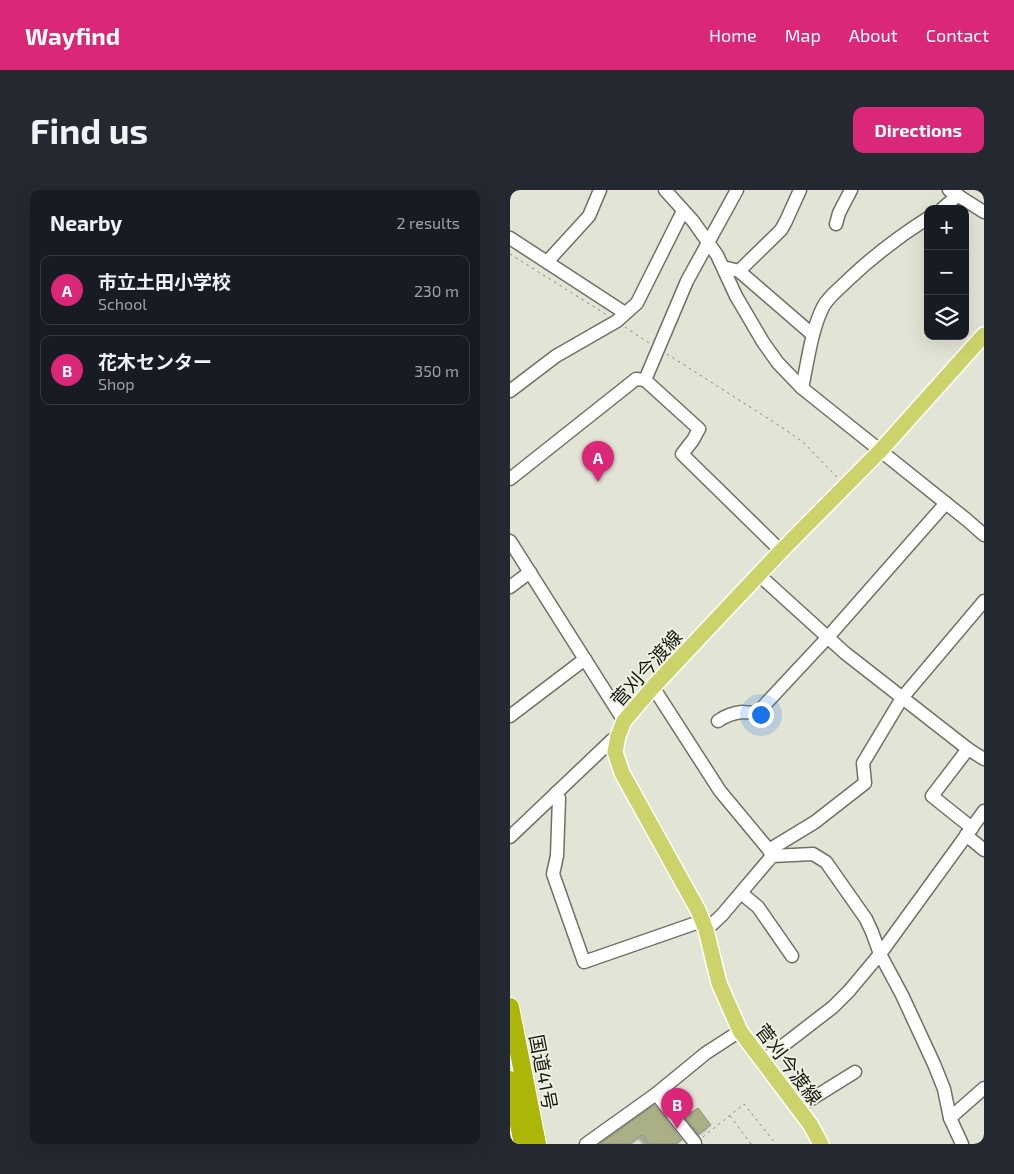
<!DOCTYPE html>
<meta charset="utf-8">
<style>
body{margin:0;font-family:"Exo 2","Noto Sans JP",sans-serif;background:#242831;color:#f1f3f6}
.controls{position:absolute;right:15px;top:15px;display:grid;overflow:hidden;border-radius:10px;box-shadow:0 5px 20px #0002}
.controls button{width:45px;height:45px;display:grid;place-items:center;padding:0;border:0;border-bottom:1px solid #363941;background:#171b24;color:#f1f3f6;font:25px sans-serif}
.you{position:absolute;left:250px;top:524px;width:18px;height:18px;margin:-12px;border:4px solid #fff;border-radius:50%;background:#1a73e8;box-shadow:0 0 0 8px #1a73e833}
.badge{display:grid;place-items:center;width:32px;height:32px;border-radius:50%;background:#db2777;color:#fff;font-size:16px;font-weight:700}
.pin{position:absolute;translate:-50% -41px;filter:drop-shadow(0 1px 2px #0008)}
.pin::after{content:'';position:absolute;top:26px;width:18px;height:15px;background:inherit;clip-path:polygon(0 0,100% 0,50% 100%)}
.list{margin:0;padding:0;list-style:none}
h2{display:flex;justify-content:space-between;align-items:center;height:65px;margin:0;padding:0 20px;font-size:21px}
h2 small{font-size:16px;font-weight:400;color:#9ea1a6}
.list li{display:grid;grid-template-columns:32px 1fr auto;gap:15px;align-items:center;box-sizing:border-box;height:70px;margin:0 10px 10px;padding:0 10px;border:1px solid #363941;border-radius:10px}
.list b{display:block;font-size:19px;white-space:nowrap}
.list p{margin:0;font-size:16px;white-space:nowrap;color:#9ea1a6}
.list em{font-size:16px;font-style:normal;color:#9ea1a6}
.icon{flex:none;width:28px;height:28px;fill:none;stroke:currentColor;stroke-width:2;stroke-linecap:round;stroke-linejoin:round}
.map{position:relative;flex:none;width:474px;height:954px;overflow:hidden;border-radius:10px}
header{display:flex;align-items:center;gap:30px;box-sizing:border-box;height:70px;padding:0 25px;background:#db2777;color:#fff}
header strong{font-size:24px}
nav{display:flex;gap:28px;margin-inline-start:auto;font-size:18px}
.intro{display:flex;align-items:center;justify-content:space-between;box-sizing:border-box;height:120px;padding:0 30px}
h1{margin:0;font-size:35px}
.button{padding:12px 22px;border-radius:10px;background:#db2777;color:#fff;font-size:18px;font-weight:700}
main{display:flex;gap:30px;padding:0 30px}
aside{flex:1;background:#171b24;border-radius:10px;box-shadow:0 5px 20px #0002}
.map>svg:first-child{display:block}
.building{fill:#aaaf86;stroke:#8d8f81;filter:url(#shadow)}
.lines{fill:none;stroke-linecap:round;stroke-linejoin:round}
.minor-casing{stroke:#6f7164;stroke-width:15}
.major-casing{stroke:#fff;stroke-width:18}
.highway-casing{stroke:#fff;stroke-width:20}
.path{stroke:#85877c;stroke-width:1;stroke-dasharray:2.5 4;stroke-linecap:butt}
.minor{stroke:#fff;stroke-width:12}
.major{stroke:#cdd36b;stroke-width:15}
.highway{stroke:#acb608;stroke-width:18}
.labels{text-anchor:middle;dominant-baseline:central;stroke-width:4;stroke-linejoin:round;paint-order:stroke}
.street-label{font-size:19px;fill:#161711;stroke:#eff2e2}
</style>
<header>
<strong>Wayfind</strong>
<nav><a>Home</a><a>Map</a><a>About</a><a>Contact</a></nav>
</header>
<div class="intro"><h1>Find us</h1><a class="button">Directions</a></div>
<main>
<aside>
<h2>Nearby<small>2 results</small></h2>
<ul class="list">
<li><span class="badge">A</span><div><b>市立土田小学校</b><p>School</p></div><em>230 m</em></li>
<li><span class="badge">B</span><div><b>花木センター</b><p>Shop</p></div><em>350 m</em></li>
</ul>
</aside>
<div class="map">
<svg width="474" height="954" viewBox="0 0 474 954">
<defs>
<filter id="shadow"><feDropShadow dx="-3.5" dy="3.5" stdDeviation="1" flood-color="#0004"/></filter>
</defs>
<rect width="100%" height="100%" fill="#e2e4d5"/>
<g class="building">
<path d="M144 915 172 950 166 954H139L132 945 120 954H90Z"/>
<path d="M188 918 201 935 189 944 175 927Z"/>
</g>
<g class="lines">
<defs>
<g id="minor">
<path d="M155 0 183 31 207 65 226 106 253 152 268 173 292 198 457 330 474 345"/>
<path d="M439 0 474 22"/>
<path d="M432 19 448 5"/>
<path d="M326 34 329 23 341 0"/>
<path d="M0 48 115 123"/>
<path d="M37 72 79 26 90 0"/>
<path d="M213 77 229 81 303 145"/>
<path d="M229 81 271 40 276 31 290 0"/>
<path d="M135 190 177 91 227 0"/>
<path d="M292 198C298 171 301 141 313 117 318 107 329 99 337 91 362 67 388 47 418 28"/>
<path d="M0 201 46 166 107 131 127 113 173 21"/>
<path d="M0 289 126 189 135 190 189 239 183 250 172 264 271 361"/>
<path d="M0 351 114 531"/>
<path d="M249 385 335 463 458 559 474 569"/>
<path d="M0 397 20 382"/>
<path d="M143 497 210 601 259 660 262 666"/>
<path d="M0 526 75 469"/>
<path d="M208 531C215 526 223 523 232 522 239 522 243 524 249 521L318 447 436 313"/>
<path d="M458 559 422 606 462 638"/>
<path d="M46 603 49 608 47 666 43 684 74 772 192 731"/>
<path d="M456 645 474 660"/>
<path d="M0 647 102 550 108 546"/>
<path d="M259 660 305 632 355 593 353 573 392 508 474 411"/>
<path d="M231 703 248 717 282 766"/>
<path d="M196 740 212 725 262 666 303 664 316 672 356 729 362 742 370 764 392 805 424 874 434 899 440 928 452 954"/>
<path d="M253 871 323 817 339 801 370 764 474 621"/>
<path d="M146 904 185 953"/>
<path d="M287 918 345 882"/>
<path d="M440 928 474 898"/>
<path d="M76 954 146 904 196 863 230 841"/>
</g>
<path id="major" d="M311 954 300 934 230 841 209 793 196 740 188 720 112 583 105 562 108 546 114 531 143 497 271 361 370 261 474 145"/>
<g id="highway">
<path d="M0 817 27 954"/>
<path d="M0 890 13 954"/>
</g>
</defs>
<use href="#minor" class="minor-casing"/>
<use href="#major" class="major-casing"/>
<use href="#highway" class="highway-casing"/>
<g class="path">
<path d="M0 64 97 125"/>
<path d="M115 137 139 153"/>
<path d="M157 164 276 240 294 253 327 287"/>
<path d="M220 926 241 954"/>
<path d="M193 947 234 914 266 954"/>
</g>
<use href="#minor" class="minor"/>
<use href="#major" class="major"/>
<use href="#highway" class="highway"/>
</g>
<g class="labels">
<g class="street-label">
<text transform="translate(136 478) rotate(-48)">菅刈今渡線</text>
<text transform="translate(279 874) rotate(53)">菅刈今渡線</text>
<text transform="translate(34 882) rotate(79)">国道41号</text>
</g>
</g>
</svg>
<div class="controls">
<button>+</button>
<button>−</button>
<button><svg class="icon" aria-label="layers" viewBox="0 0 24 24"><path d="M12 4l9 5-9 5-9-5zM3 14l9 5 9-5"/></svg></button>
</div>
<div class="you"></div>
<div class="pin badge" style="left:88px;top:292px">A</div>
<div class="pin badge" style="left:167px;top:939px">B</div>
</div>
</main>
